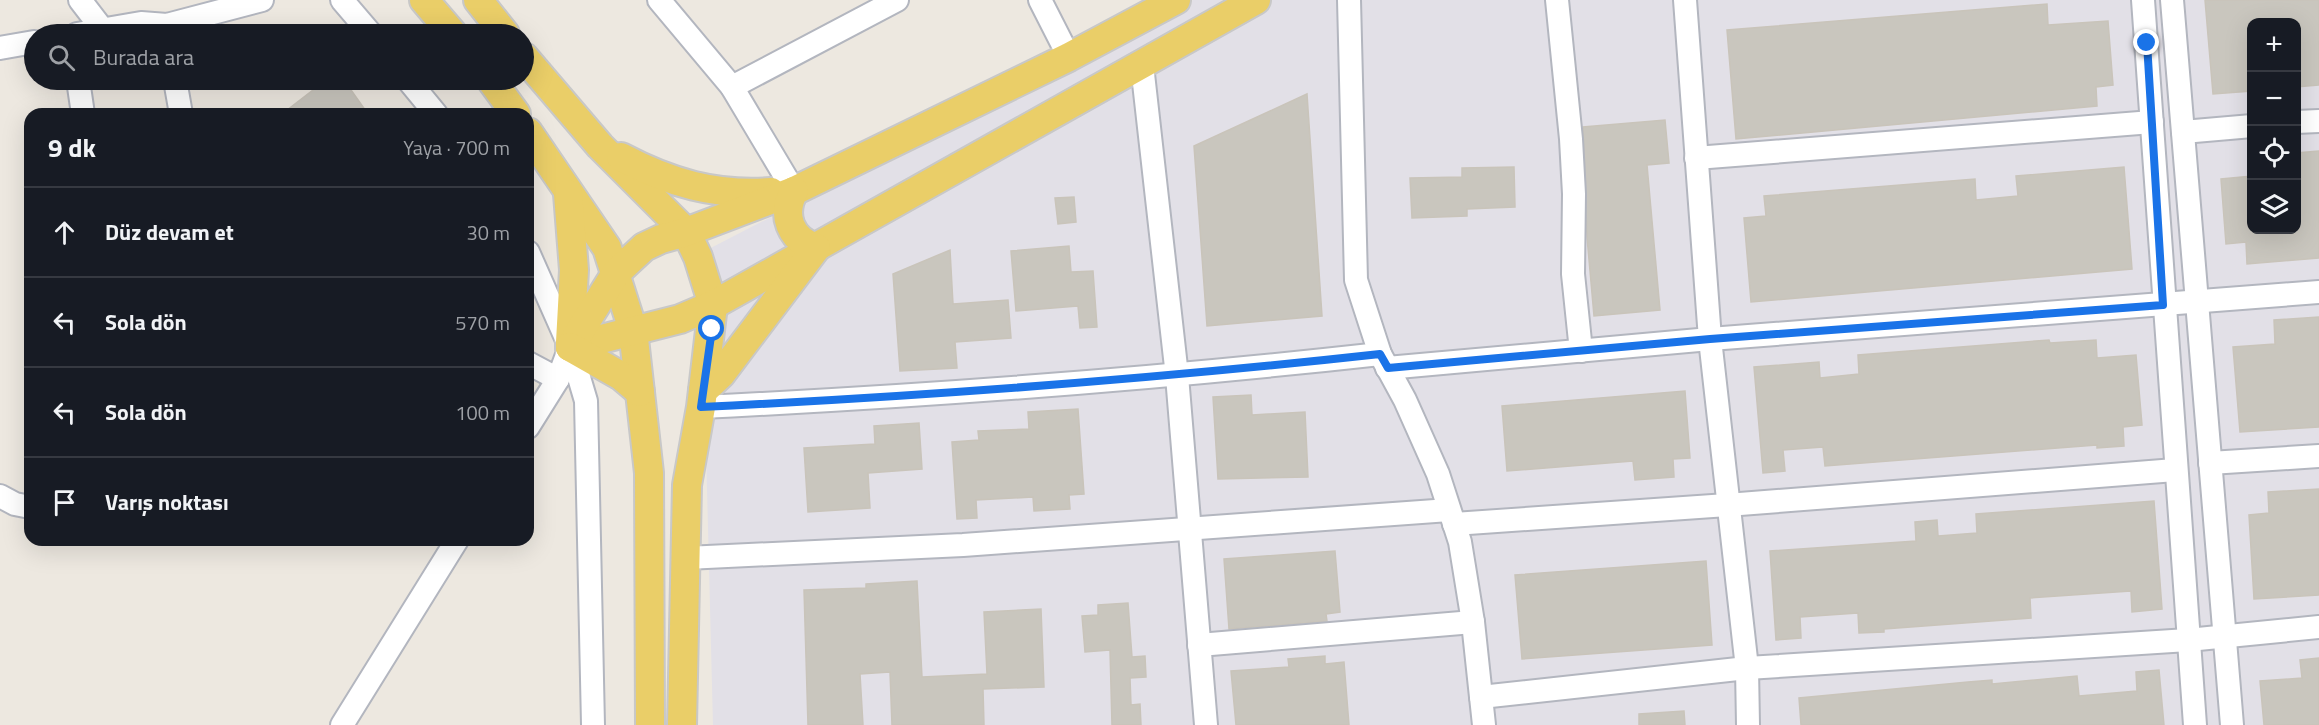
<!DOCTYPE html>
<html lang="tr">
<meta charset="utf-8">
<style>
body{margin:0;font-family:"Titillium Web",sans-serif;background:#242831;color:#f1f3f6}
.controls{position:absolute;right:18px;top:18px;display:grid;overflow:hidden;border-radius:12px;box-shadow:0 6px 24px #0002}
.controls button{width:54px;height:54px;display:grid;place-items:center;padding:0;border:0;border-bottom:2px solid #363941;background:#171b24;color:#f1f3f6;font:30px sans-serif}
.stop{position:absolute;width:18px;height:18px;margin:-14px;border:4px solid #1a73e8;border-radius:50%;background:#fff}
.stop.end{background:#1a73e8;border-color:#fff;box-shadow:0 2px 6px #0008}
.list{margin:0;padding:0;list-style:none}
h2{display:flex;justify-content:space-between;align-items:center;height:78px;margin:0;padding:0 24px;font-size:26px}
h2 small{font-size:20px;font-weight:400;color:#9ea1a6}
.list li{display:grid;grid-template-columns:39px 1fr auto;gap:18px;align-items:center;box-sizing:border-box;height:90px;padding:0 24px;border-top:2px solid #363941}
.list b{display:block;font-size:22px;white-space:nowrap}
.list em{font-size:20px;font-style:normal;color:#9ea1a6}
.icon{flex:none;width:33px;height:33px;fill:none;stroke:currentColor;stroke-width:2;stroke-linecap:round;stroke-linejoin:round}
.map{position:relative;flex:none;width:2319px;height:725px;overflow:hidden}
.search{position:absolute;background:#171b24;box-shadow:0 6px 24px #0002;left:24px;top:24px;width:510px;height:66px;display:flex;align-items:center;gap:15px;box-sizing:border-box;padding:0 21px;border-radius:33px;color:#9ea1a6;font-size:22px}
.panel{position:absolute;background:#171b24;box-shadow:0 6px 24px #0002;left:24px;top:108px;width:510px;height:438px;border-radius:18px}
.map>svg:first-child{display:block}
.industrial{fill:#e2e0e7;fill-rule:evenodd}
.building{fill:#c9c6be;stroke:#c9c4ba;stroke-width:1.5}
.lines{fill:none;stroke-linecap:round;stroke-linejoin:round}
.minor-casing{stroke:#b3b6bf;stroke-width:26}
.major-casing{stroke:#c8c8c8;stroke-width:32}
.minor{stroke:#fff;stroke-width:22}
.major{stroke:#eace68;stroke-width:28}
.route{stroke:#1a73e8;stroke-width:8}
</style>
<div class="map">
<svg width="2319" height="725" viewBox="0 0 2319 725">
<rect width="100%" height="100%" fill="#ede8e0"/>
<path class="industrial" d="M1193 0H2319V725H713L701 253ZM2252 22H2296V230H2252Z"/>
<g class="building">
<path d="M2205 0H2319V85L2296 87V22H2252V91L2213 94Z"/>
<path d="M2047 4 2048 25 2108 21 2113 85 2096 87 2097 106 1736 139 1727 30Z"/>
<path d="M326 80H344L368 114H282Z"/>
<path d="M1307 94 1322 316 1207 326 1194 146Z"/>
<path d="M1665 120 1669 163 1647 165 1660 310 1594 316 1587 237 1583 127Z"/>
<path d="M2319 151V258L2247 264 2246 242 2226 244 2221 179 2252 176V230H2296V153Z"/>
<path d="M1514 167 1515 207 1467 209V216L1412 218 1410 178 1462 177V168Z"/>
<path d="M2124 167 2132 269 1751 302 1744 218 1766 216 1764 196 1975 179 1976 200 2018 196 2016 176Z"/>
<path d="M1074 197 1076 222 1058 224 1055 198Z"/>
<path d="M1069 246 1071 272 1093 271 1097 327 1080 328 1078 306 1016 311 1011 251Z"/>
<path d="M950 250 953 304 1008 300 1011 338 955 342 957 368 900 371 893 274Z"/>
<path d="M2319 317V427L2240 432 2233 347 2275 344 2274 320Z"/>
<path d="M2049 340 2050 343 2096 340 2097 358 2136 355 2142 425 2123 427 2124 446 2097 448V445L1825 466 1823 447 1783 450 1785 471 1763 473 1754 367 1819 362 1820 378 1859 374 1858 355Z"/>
<path d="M1685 391 1690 458 1673 459 1674 477 1635 480 1633 461 1507 471 1502 406Z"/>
<path d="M1251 395 1252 415 1305 412 1308 477 1218 479 1213 397Z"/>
<path d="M1078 409 1084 494 1069 495 1070 509 1034 511 1033 497 976 500 977 518 957 519 952 442 979 440 978 431 1029 429 1028 412Z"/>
<path d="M919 423 922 469 868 473 870 508 808 512 804 448 875 444 874 426Z"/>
<path d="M2319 489V595L2254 599 2249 515 2269 513 2268 492Z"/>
<path d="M2154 501 2162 609 2132 612 2131 591 2030 598 2031 618 1884 629V632L1859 633 1858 613 1800 617 1801 638 1776 640 1770 551 1916 541 1915 522 1937 520 1938 536 1977 533 1976 514Z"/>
<path d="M1335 551 1340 612 1326 614 1327 621 1229 629 1224 559Z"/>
<path d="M1706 561 1712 645 1522 659 1515 575Z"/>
<path d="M917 581 922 677 987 674 984 612 1041 609 1044 687 983 689 984 725H892L890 672 860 674 863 725H808L804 590 866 588V584Z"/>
<path d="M1128 603 1132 657 1145 656 1146 677 1130 678 1131 705 1140 704 1141 725H1112L1110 650 1085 652 1082 616 1098 615V605Z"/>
<path d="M1325 656V664L1344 662 1349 725H1236L1231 671 1289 667 1288 659Z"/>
<path d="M2319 658V725H2264L2260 681 2302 678 2300 660Z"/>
<path d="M2159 670 2164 725H1801L1799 698 1968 682 1992 680V684L2077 676 2079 696 2137 691 2136 672Z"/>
<path d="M1684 711 1685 725H1639V714Z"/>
</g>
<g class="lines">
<defs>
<g id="minor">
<path d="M80 0 103 30"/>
<path d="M342 0 371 34"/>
<path d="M659 0 732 87 794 191"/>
<path d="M1040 0 1069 57"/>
<path d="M1349 0 1356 280 1380 354 1405 400 1438 474 1460 542 1473 622 1484 725"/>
<path d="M1557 0 1571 139 1574 194 1573 274 1581 351"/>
<path d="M1685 0 1710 339 1747 668 1748 725"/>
<path d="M2143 0 2195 725"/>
<path d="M2172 0 2232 725"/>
<path d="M77 34 141 23 167 25 262 0"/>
<path d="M0 48 34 42"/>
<path d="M1142 65 1177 376 1206 725"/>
<path d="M78 80 83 114"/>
<path d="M175 80 181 114"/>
<path d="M408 80 436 114"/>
<path d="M732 87 897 0"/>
<path d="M2296 122 2319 121"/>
<path d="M2183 132 2252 126"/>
<path d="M1696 158 2152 122"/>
<path d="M528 252 570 347 586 401 593 725"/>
<path d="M528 363 558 379"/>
<path d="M1387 368 1710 339 2319 292"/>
<path d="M701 407C928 396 1154 379 1380 354"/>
<path d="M528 427 558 379 570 347"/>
<path d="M2210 463 2319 456"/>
<path d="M0 496 15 504 30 507"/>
<path d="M1454 524 1727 505 2175 470"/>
<path d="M686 558 963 545 1449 510"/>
<path d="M1199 645 1473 622"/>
<path d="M1481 697 1747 668 2188 640 2319 627"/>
<path d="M342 725 457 540"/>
</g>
<g id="major">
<path d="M424 0 453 34"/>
<path d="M478 0 505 34"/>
<path d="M524 57 600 146 686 232 698 257 713 305 701 407 687 485 682 725"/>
<path d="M491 80 516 114"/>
<path d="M528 132 607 248 633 330 649 473 650 725"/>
<path d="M621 157C670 183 715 196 771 192"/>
<path d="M568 194 574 270 570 342"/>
<path d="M570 347 680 319 713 305 1256 0"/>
<path d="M570 347 616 273 644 247 661 239 686 232 794 191 1069 57 1176 0"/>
<path d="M570 347 621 376 640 392"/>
<path d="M703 391 721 374 816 248C790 239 781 215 794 191"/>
</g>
</defs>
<use href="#minor" class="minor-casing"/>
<use href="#major" class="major-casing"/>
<use href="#minor" class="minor"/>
<use href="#major" class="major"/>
</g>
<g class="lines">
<path class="route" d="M712 329 701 407C929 396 1153 379 1380 354L1388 368 1710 339 2163 305 2147 43"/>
</g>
</svg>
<div class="controls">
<button>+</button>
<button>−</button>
<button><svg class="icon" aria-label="locate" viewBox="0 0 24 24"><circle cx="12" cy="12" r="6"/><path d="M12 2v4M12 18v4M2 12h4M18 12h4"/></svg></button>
<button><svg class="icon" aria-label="layers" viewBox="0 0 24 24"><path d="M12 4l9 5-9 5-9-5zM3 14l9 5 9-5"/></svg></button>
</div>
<div class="stop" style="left:712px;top:329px"></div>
<div class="stop end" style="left:2147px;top:43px"></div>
<div class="search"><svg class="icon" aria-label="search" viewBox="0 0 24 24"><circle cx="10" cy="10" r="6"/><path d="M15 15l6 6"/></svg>Burada ara</div>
<section class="panel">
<h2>9 dk<small>Yaya · 700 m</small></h2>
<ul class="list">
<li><svg class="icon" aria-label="ahead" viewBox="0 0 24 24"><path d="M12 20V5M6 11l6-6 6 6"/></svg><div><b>Düz devam et</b></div><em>30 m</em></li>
<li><svg class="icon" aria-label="left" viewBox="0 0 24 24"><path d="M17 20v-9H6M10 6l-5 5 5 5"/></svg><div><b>Sola dön</b></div><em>570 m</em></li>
<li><svg class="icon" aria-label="left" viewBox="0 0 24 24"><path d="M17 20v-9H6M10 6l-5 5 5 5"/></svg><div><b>Sola dön</b></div><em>100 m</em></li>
<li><svg class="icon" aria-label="arrive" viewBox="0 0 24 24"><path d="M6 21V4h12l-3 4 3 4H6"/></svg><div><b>Varış noktası</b></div></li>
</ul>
</section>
</div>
